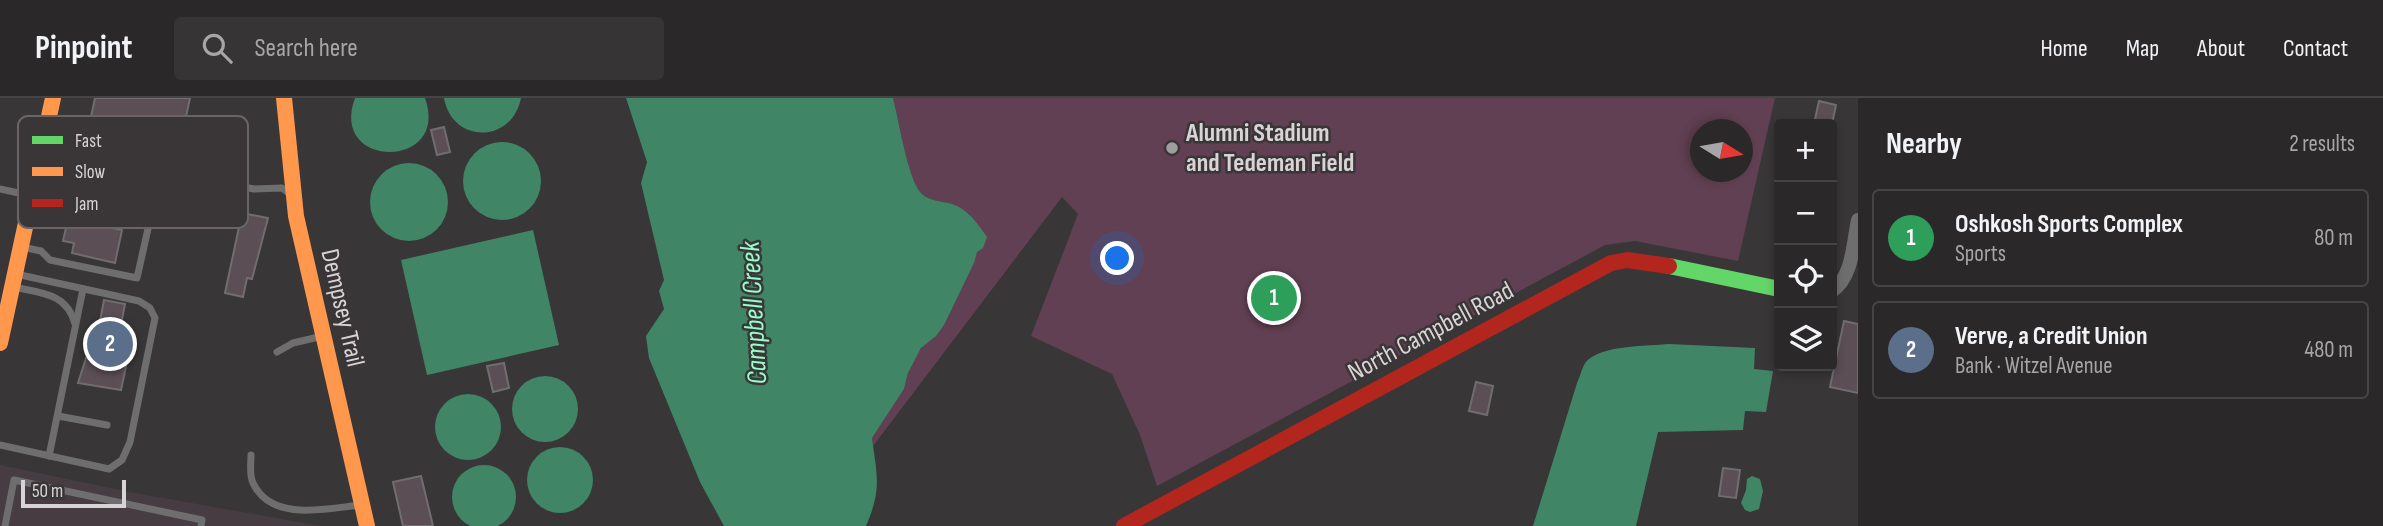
<!DOCTYPE html>
<meta charset="utf-8">
<style>
body{margin:0;font-family:"Sofia Sans Condensed",sans-serif;background:#373435;color:#f1f3f6}
.controls{position:absolute;right:21px;top:21px;display:grid;overflow:hidden;border-radius:7px;box-shadow:0 4px 10px #0003}
.controls button{width:63px;height:63px;display:grid;place-items:center;padding:0;border:0;border-bottom:2px solid #474446;background:#2b2829;color:#f1f3f6;font:35px sans-serif}
.compass{position:absolute;left:1690px;top:21px;width:63px;height:63px;border-radius:50%;background:#2b2829;box-shadow:0 4px 10px #0003;rotate:101deg}
.scale{position:absolute;left:21px;bottom:18px;width:105px;box-sizing:border-box;padding-left:7px;border:4px solid #d8d4d6;border-top:0;font-size:19px;line-height:24px;white-space:nowrap;color:#d8d4d6;-webkit-text-stroke:5px #3a3537;paint-order:stroke}
.you{position:absolute;left:1118px;top:161px;width:24px;height:24px;margin:-18px;border:5px solid #fff;border-radius:50%;background:#1a73e8;box-shadow:0 0 0 10px #1a73e833}
.badge{display:grid;place-items:center;width:46px;height:46px;border-radius:50%;background:#8bbbb9;color:#fff;font-size:23px;font-weight:700}
.pin{position:absolute;translate:-50% -50%;border:4px solid #fff;box-shadow:0 2px 7px #0006}
.list{margin:0;padding:0;list-style:none}
h2{display:flex;justify-content:space-between;align-items:center;height:91px;margin:0;padding:0 28px;font-size:30px}
h2 small{font-size:23px;font-weight:400;color:#a6a6a8}
.list li{display:grid;grid-template-columns:46px 1fr auto;gap:21px;align-items:center;box-sizing:border-box;height:98px;margin:0 14px 14px;padding:0 14px;border:2px solid #474446;border-radius:7px}
.list b{display:block;font-size:26px;white-space:nowrap}
.list p{margin:0;font-size:23px;white-space:nowrap;color:#a6a6a8}
.list em{font-size:23px;font-style:normal;color:#a6a6a8}
.icon{flex:none;width:38px;height:38px;fill:none;stroke:currentColor;stroke-width:2;stroke-linecap:round;stroke-linejoin:round}
.map{position:relative;flex:none;width:1858px;height:428px;overflow:hidden}
header{display:flex;align-items:center;gap:42px;box-sizing:border-box;height:98px;padding:0 35px;background:#2b2829;border-bottom:2px solid #474446}
header strong{font-size:33px}
nav{display:flex;gap:38px;margin-inline-start:auto;font-size:24px}
.search{width:490px;height:63px;background:#373435;display:flex;align-items:center;gap:18px;box-sizing:border-box;padding:0 24px;border-radius:7px;color:#a6a6a8;font-size:26px}
main{display:flex}
aside{flex:1;background:#2b2829}
.map>svg:first-child{display:block}
.built{fill:#463c41}
.green{fill:#604052;fill-rule:evenodd}
.water{fill:#408565}
.building{fill:#5b4e55;stroke:#6f6d6e;stroke-width:2}
.lines{fill:none;stroke-linecap:round;stroke-linejoin:round}
.lane{stroke:#6f6e6e;stroke-width:7}
.street{stroke:#6f6e6e;stroke-width:14}
.fast{stroke:#63d668;stroke-width:16}
.slow{stroke:#ff974d;stroke-width:16}
.jam{stroke:#b3261e;stroke-width:16}
.poi-dot{fill:#a09d9e;stroke:#3a3537;stroke-width:2.5}
.labels{text-anchor:middle;dominant-baseline:central;stroke-width:5;stroke-linejoin:round;paint-order:stroke}
.poi-label{font-size:26px;font-weight:bold;fill:#d8d4d6;stroke:#3a3537;text-anchor:start}
.street-label{font-size:26px;fill:#d8d4d6;stroke:#3a3537}
.water-label{font-size:28px;font-style:italic;fill:#93feca;stroke:#3a3537}
.key{fill:#3a3537;stroke:#696567;stroke-width:2}
.key-label{font-size:19px;fill:#d8d4d6}
</style>
<header>
<strong>Pinpoint</strong>
<div class="search"><svg class="icon" aria-label="search" viewBox="0 0 24 24"><circle cx="10" cy="10" r="6"/><path d="M15 15l6 6"/></svg>Search here</div>
<nav><a>Home</a><a>Map</a><a>About</a><a>Contact</a></nav>
</header>
<main>
<div class="map">
<svg width="1858" height="428" viewBox="0 0 1858 428">
<rect width="100%" height="100%" fill="#393637"/>
<path class="built" d="M0 367 135 395 321 428H0Z"/>
<path class="green" d="M893 0H1775L1738 163 1635 143 1605 147 1157 388 1140 337 1112 276 1031 238 1078 116 1062 99 873 348 872 340 904 291 908 275 914 261 954 203 974 165 953 107C943 104 930 103 922 96 906 80 899 22 893 0ZM1700 32H1742V74H1700Z"/>
<g class="water">
<path d="M355 0H425C451 72 328 72 355 0Z"/>
<path d="M444 0H521C512 46 452 46 444 0Z"/>
<path d="M626 0H893C899 22 907 79 921 95 929 103 941 103 952 106 969 112 977 125 987 139L983 150 977 154 974 165 944 227 936 238 921 250 908 275 904 291 872 340C877 378 882 391 866 428H724L700 384 649 260 646 238 664 211 659 193 664 182 641 85 647 64Z"/>
<circle cx="502" cy="83" r="39"/>
<circle cx="409" cy="104" r="39"/>
<path d="M533 132 559 247 427 277 401 162Z"/>
<path d="M1669 246 1755 250 1754 271 1773 273 1766 314 1745 313 1743 332 1658 334 1636 428H1533L1577 285C1580 279 1582 269 1586 264 1600 247 1648 248 1669 246Z"/>
<circle cx="545" cy="311" r="33"/>
<circle cx="468" cy="329" r="33"/>
<circle cx="560" cy="382" r="33"/>
<circle cx="484" cy="399" r="32"/>
<path d="M1752 378 1760 381 1763 393 1759 411 1750 414 1745 412 1741 405 1746 392 1747 381Z"/>
</g>
<g class="building">
<path d="M95 0H190L176 66 85 47Z"/>
<path d="M1819 3 1836 7 1832 26H1814Z"/>
<path d="M444 29 450 54 437 57 431 32Z"/>
<path d="M242 115 268 120 252 181 247 180 243 199 225 195Z"/>
<path d="M68 121 122 132 115 165 72 155 74 145 63 143Z"/>
<path d="M104 202 125 206 120 232 133 235 121 292 78 285 87 257 93 227 99 228Z"/>
<path d="M1844 223 1858 226V295L1830 289Z"/>
<path d="M504 265 509 290 493 294 487 268Z"/>
<path d="M1476 284 1493 288 1487 317 1469 313Z"/>
<path d="M1723 370 1740 372 1736 400 1719 398Z"/>
<path d="M421 378 433 428H403L393 384Z"/>
</g>
<g class="lines">
<g class="lane">
<path d="M45 50 254 91 282 90 290 96"/>
<path d="M0 91 28 97"/>
<path d="M22 149 41 153 50 162 137 180 156 95"/>
<path d="M13 189C41 195 67 195 75 226"/>
<path d="M277 254 293 245 323 238"/>
<path d="M58 318 107 327"/>
<path d="M0 347 109 371 122 362 130 344 155 220 150 210 139 203 16 176"/>
<path d="M251 357C251 366 249 377 253 385 271 424 326 411 360 407"/>
<path d="M49 358 83 191"/>
<path d="M5 428 14 382 202 422 201 428"/>
</g>
<path class="street" d="M1832 193C1853 179 1853 145 1858 122"/>
<path class="fast" d="M1669 168 1779 191"/>
<g class="slow">
<path d="M284 0 296 118 367 428"/>
<path d="M0 245 53 0"/>
</g>
<path class="jam" d="M1124 428 1611 165 1627 162 1669 168"/>
</g>
<circle class="poi-dot" cx="1172" cy="50" r="7"/>
<g class="labels">
<g class="poi-label">
<text x="1186" y="35">Alumni Stadium<tspan x="1186" dy="30">and Tedeman Field</tspan></text>
</g>
<g class="street-label">
<text transform="translate(342 210) rotate(77)">Dempsey Trail</text>
<text transform="translate(1431 234) rotate(-28)">North Campbell Road</text>
</g>
<g class="water-label">
<text transform="translate(754 215) rotate(-93)">Campbell Creek</text>
</g>
</g>
<rect x="18" y="18" width="230" height="112" rx="10" class="key"/>
<rect x="32" y="38" width="31" height="8" fill="#63d668"/>
<rect x="32" y="69" width="31" height="9" fill="#ff974d"/>
<rect x="32" y="101" width="31" height="8" fill="#b3261e"/>
<g class="key-label">
<text x="75" y="49">Fast</text>
<text x="75" y="80">Slow</text>
<text x="75" y="112">Jam</text>
</g>
</svg>
<div class="controls">
<button>+</button>
<button>−</button>
<button><svg class="icon" aria-label="locate" viewBox="0 0 24 24"><circle cx="12" cy="12" r="6"/><path d="M12 2v4M12 18v4M2 12h4M18 12h4"/></svg></button>
<button><svg class="icon" aria-label="layers" viewBox="0 0 24 24"><path d="M12 4l9 5-9 5-9-5zM3 14l9 5 9-5"/></svg></button>
</div>
<svg class="compass" viewBox="-18 -18 36 36"><path d="M0-13l5 13h-10z" fill="#e53935"/><path d="M0 13l5-13h-10z" fill="#a6a6a8"/></svg>
<div class="scale">50 m</div>
<div class="you"></div>
<div class="pin badge" style="left:1274px;top:200px;background:#2e9e5b">1</div>
<div class="pin badge" style="left:110px;top:246px;background:#5c6f8a">2</div>
</div>
<aside>
<h2>Nearby<small>2 results</small></h2>
<ul class="list">
<li><span class="badge" style="background:#2e9e5b">1</span><div><b>Oshkosh Sports Complex</b><p>Sports</p></div><em>80 m</em></li>
<li><span class="badge" style="background:#5c6f8a">2</span><div><b>Verve, a Credit Union</b><p>Bank · Witzel Avenue</p></div><em>480 m</em></li>
</ul>
</aside>
</main>
